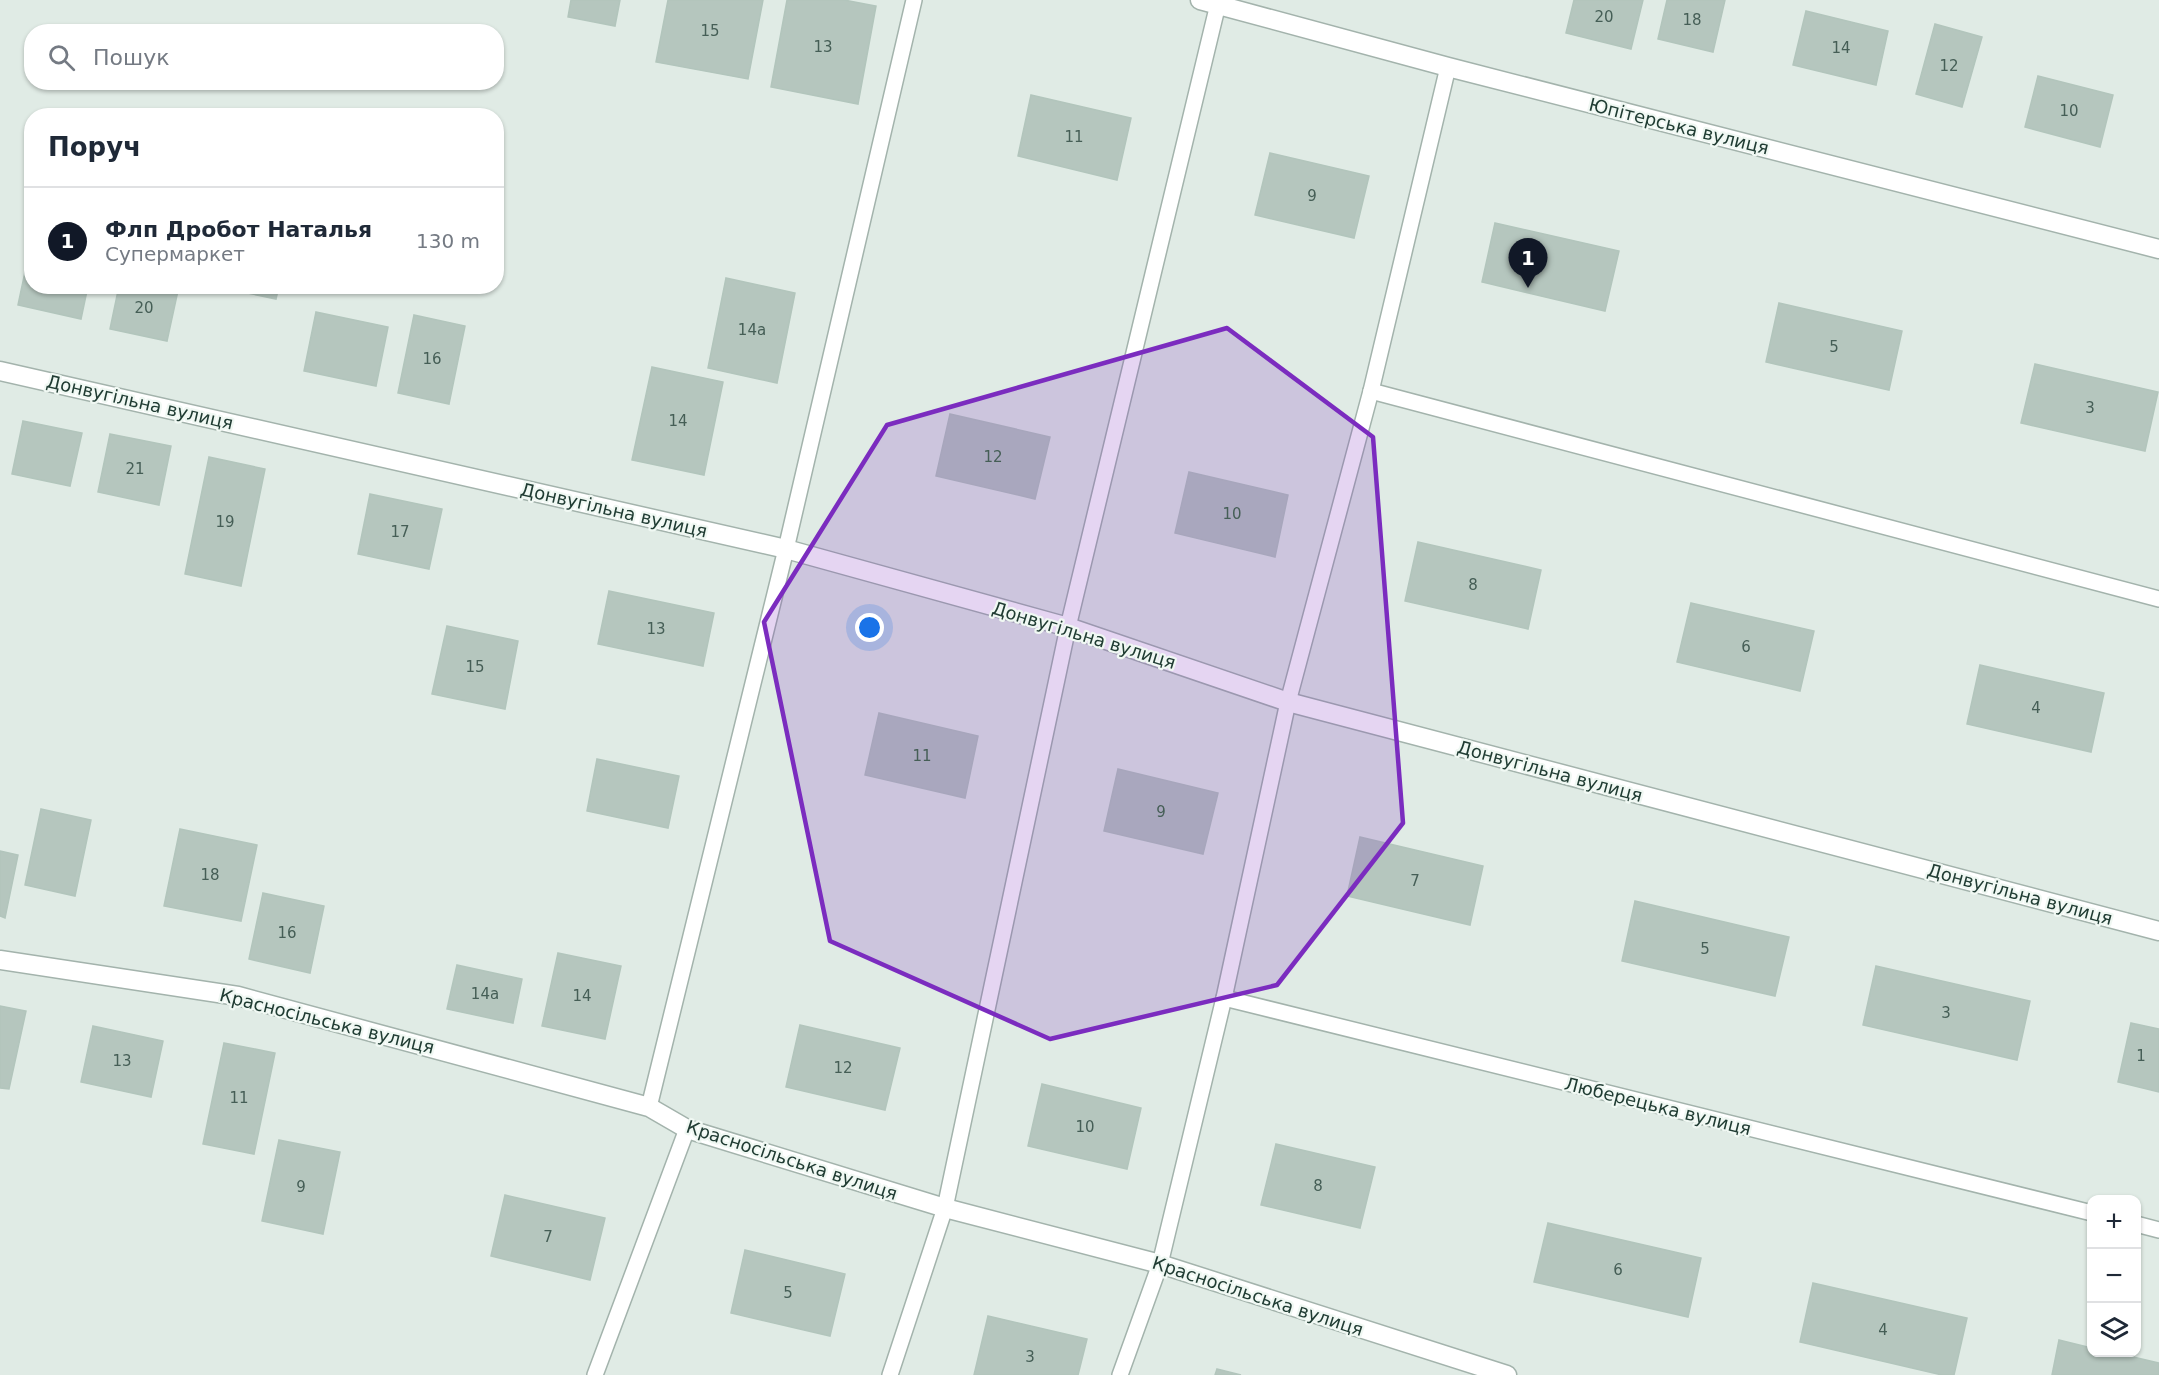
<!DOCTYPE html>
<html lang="uk">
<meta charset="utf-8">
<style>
body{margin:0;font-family:"DejaVu Sans",sans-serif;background:#f2f2f3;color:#1f2937}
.controls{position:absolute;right:18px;bottom:18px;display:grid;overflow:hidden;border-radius:12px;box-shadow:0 2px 4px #0004}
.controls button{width:54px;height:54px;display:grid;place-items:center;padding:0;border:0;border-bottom:2px solid #e0e1e3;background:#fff;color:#1f2937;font:30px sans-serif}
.you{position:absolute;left:870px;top:628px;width:21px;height:21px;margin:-15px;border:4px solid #fff;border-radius:50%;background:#1a73e8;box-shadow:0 0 0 9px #1a73e833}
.badge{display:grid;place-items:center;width:39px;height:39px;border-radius:50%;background:#111827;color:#fff;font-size:20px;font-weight:700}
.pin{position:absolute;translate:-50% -50px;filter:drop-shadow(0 2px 3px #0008)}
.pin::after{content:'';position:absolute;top:32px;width:21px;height:18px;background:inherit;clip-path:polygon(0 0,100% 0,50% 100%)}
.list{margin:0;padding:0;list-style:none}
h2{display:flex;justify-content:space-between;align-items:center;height:78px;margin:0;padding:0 24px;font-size:26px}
h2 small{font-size:20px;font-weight:400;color:#747a83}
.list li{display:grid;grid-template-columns:39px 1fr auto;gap:18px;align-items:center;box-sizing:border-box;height:108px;padding:0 24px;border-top:2px solid #e0e1e3}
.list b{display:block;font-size:22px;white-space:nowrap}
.list p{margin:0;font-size:20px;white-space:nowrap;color:#747a83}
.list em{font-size:20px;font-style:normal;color:#747a83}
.icon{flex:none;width:33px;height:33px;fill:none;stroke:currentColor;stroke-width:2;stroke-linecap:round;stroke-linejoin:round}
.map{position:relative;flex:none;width:2159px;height:1375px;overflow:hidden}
.search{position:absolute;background:#fff;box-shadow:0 2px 4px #0004;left:24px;top:24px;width:480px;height:66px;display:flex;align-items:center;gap:15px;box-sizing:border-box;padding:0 21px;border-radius:24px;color:#747a83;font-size:22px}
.panel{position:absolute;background:#fff;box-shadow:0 2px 4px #0004;left:24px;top:108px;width:480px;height:186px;border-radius:24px}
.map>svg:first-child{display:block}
.building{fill:#b5c6be;stroke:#b2c5bc;stroke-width:1.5}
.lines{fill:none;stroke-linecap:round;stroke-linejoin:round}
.lane-casing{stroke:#a3b3ac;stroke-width:18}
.street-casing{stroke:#a3b3ac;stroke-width:21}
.lane{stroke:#fff;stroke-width:15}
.street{stroke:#fff;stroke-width:18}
.marked{fill:#7b2cbf;fill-opacity:0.2;stroke:#7b2cbf;stroke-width:4.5;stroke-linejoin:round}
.labels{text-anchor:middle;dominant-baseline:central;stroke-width:4.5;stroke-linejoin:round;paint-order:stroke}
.number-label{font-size:15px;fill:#455e56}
.street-label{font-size:18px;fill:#203c33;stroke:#f0f8f3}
</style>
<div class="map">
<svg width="2159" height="1375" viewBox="0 0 2159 1375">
<rect width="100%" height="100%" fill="#e0ebe5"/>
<g class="building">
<path d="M571 0H620L615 26 568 17Z"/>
<path d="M668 0H763L748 79 656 62Z"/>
<path d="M787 0H844L876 6 858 104 771 87Z"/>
<path d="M1574 0H1643L1631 49 1566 33Z"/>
<path d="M1667 0H1725L1713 52 1658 39Z"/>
<path d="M1806 11 1888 31 1876 85 1793 65Z"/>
<path d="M1935 24 1982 37 1962 107 1916 94Z"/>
<path d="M2038 76 2113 95 2100 147 2025 127Z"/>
<path d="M1031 95 1131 118 1117 180 1018 156Z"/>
<path d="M1270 153 1369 176 1354 238 1255 215Z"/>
<path d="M1495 223 1619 251 1605 311 1482 282Z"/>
<path d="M32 239V286H88L81 319 18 305Z"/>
<path d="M726 278 795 293 777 383 708 368Z"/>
<path d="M119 286H179L167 341 110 329Z"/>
<path d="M214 286H279L276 299Z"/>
<path d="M1779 303 1902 331 1889 390 1766 362Z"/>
<path d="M316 312 388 327 376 386 304 371Z"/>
<path d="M414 315 465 326 449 404 398 393Z"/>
<path d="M2035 364 2158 392 2145 451 2021 423Z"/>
<path d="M652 367 723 382 704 475 632 460Z"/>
<path d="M950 414 1050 437 1035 499 936 476Z"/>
<path d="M23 421 82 433 70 486 12 474Z"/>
<path d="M110 434 171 446 159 505 98 492Z"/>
<path d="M209 457 265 469 241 586 185 574Z"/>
<path d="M1189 472 1288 495 1275 557 1175 533Z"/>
<path d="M370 494 442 509 429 569 358 554Z"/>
<path d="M1418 542 1541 570 1528 629 1405 601Z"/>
<path d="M609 591 714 613 703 666 598 644Z"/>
<path d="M1691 603 1814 631 1800 691 1677 662Z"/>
<path d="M447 626 518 641 505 709 432 694Z"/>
<path d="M1980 665 2104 693 2091 752 1967 724Z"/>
<path d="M879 713 978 736 965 798 865 775Z"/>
<path d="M597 759 679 776 668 828 587 811Z"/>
<path d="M1118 769 1218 793 1203 854 1104 831Z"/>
<path d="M41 809 91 820 75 896 25 885Z"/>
<path d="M180 829 257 845 241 921 164 906Z"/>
<path d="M1360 837 1483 866 1470 925 1347 896Z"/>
<path d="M0 851 18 855 5 918 0 916Z"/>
<path d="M263 893 324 906 310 973 249 959Z"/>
<path d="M1635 901 1789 937 1775 996 1622 961Z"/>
<path d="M558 953 621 966 605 1039 542 1026Z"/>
<path d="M457 965 522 979 513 1023 447 1009Z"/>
<path d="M1876 966 2030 1001 2017 1060 1863 1025Z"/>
<path d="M0 1006 26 1011 9 1089 0 1088Z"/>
<path d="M2131 1023 2159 1029V1092L2118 1082Z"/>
<path d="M800 1025 900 1048 885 1110 786 1087Z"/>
<path d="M93 1026 163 1041 151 1097 81 1082Z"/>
<path d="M224 1043 275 1053 254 1154 203 1144Z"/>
<path d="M1042 1084 1141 1108 1127 1169 1028 1146Z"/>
<path d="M279 1140 340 1152 323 1234 262 1221Z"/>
<path d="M1276 1144 1375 1167 1360 1228 1261 1205Z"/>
<path d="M505 1195 605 1218 590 1280 491 1256Z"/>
<path d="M1548 1223 1701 1258 1688 1317 1534 1282Z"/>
<path d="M745 1250 845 1274 830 1336 731 1313Z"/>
<path d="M1813 1283 1967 1318 1954 1375H1942L1800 1342Z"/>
<path d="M988 1316 1087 1339 1078 1375H974Z"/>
<path d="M2059 1340 2092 1348V1352H2112L2159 1363V1375H2052Z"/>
<path d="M1217 1369 1241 1375H1215Z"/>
</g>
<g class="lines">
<defs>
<g id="lane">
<path d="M1371 391 2159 599"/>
<path d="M1224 998 2092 1213"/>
<path d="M649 1107 786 549 914 0"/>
<path d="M2136 1224 2159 1230"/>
<path d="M595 1375 687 1129"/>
<path d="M890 1375 945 1208 1068 627 1218 4"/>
<path d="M1120 1375 1160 1264 1224 998 1288 702 1371 391 1448 67"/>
</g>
<g id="street">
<path d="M1200 0 1448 67 2159 249"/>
<path d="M0 371 786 549 1068 627 1288 702 2159 931"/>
<path d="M0 960 238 996 649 1107 687 1129 945 1208 1160 1264 1507 1375"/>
</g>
</defs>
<use href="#lane" class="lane-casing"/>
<use href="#street" class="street-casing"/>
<use href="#lane" class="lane"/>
<use href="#street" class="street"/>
</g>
<path class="marked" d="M1227 328 1373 437 1403 823 1277 985 1050 1039 830 941 764 622 887 425Z"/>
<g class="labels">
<g class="number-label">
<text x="1604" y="17">20</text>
<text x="1692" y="20">18</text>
<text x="710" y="31">15</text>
<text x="823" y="47">13</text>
<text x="1841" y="48">14</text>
<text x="1949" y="66">12</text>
<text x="2069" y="111">10</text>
<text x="1074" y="137">11</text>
<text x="1312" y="196">9</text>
<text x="144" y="308">20</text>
<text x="752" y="330">14а</text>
<text x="1834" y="347">5</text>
<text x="432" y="359">16</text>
<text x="2090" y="408">3</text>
<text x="678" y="421">14</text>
<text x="993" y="457">12</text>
<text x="135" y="469">21</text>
<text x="1232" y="514">10</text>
<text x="225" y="522">19</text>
<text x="400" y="532">17</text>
<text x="1473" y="585">8</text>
<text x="656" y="629">13</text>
<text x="1746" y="647">6</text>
<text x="475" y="667">15</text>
<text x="2036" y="708">4</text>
<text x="922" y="756">11</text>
<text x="1161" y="812">9</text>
<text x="210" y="875">18</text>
<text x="1415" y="881">7</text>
<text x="287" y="933">16</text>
<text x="1705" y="949">5</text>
<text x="485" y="994">14а</text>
<text x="582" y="996">14</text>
<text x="1946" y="1013">3</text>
<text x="2141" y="1056">1</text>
<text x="122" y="1061">13</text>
<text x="843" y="1068">12</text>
<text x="239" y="1098">11</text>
<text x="1085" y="1127">10</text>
<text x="1318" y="1186">8</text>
<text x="301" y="1187">9</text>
<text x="548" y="1237">7</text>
<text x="1618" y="1270">6</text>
<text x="788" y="1293">5</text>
<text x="1883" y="1330">4</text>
<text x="1030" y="1357">3</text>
</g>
<g class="street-label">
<text transform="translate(1679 126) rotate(14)">Юпітерська вулиця</text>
<text transform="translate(140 402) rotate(13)">Донвугільна вулиця</text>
<text transform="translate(614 510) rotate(13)">Донвугільна вулиця</text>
<text transform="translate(1084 635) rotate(17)">Донвугільна вулиця</text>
<text transform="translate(1550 771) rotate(15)">Донвугільна вулиця</text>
<text transform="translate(2020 894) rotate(15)">Донвугільна вулиця</text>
<text transform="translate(327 1021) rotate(14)">Красносільська вулиця</text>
<text transform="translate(1658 1106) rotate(14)">Люберецька вулиця</text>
<text transform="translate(792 1160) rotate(18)">Красносільська вулиця</text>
<text transform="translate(1258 1296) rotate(18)">Красносільська вулиця</text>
</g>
</g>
</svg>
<div class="controls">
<button>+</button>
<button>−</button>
<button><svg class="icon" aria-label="layers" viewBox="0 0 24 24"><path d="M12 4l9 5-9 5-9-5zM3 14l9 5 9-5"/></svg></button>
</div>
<div class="you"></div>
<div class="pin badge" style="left:1528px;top:288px">1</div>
<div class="search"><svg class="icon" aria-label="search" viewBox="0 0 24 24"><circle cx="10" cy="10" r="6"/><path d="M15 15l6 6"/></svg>Пошук</div>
<section class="panel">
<h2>Поруч<small></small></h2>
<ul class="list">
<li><span class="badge">1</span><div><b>Флп Дробот Наталья</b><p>Супермаркет</p></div><em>130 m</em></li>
</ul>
</section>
</div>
